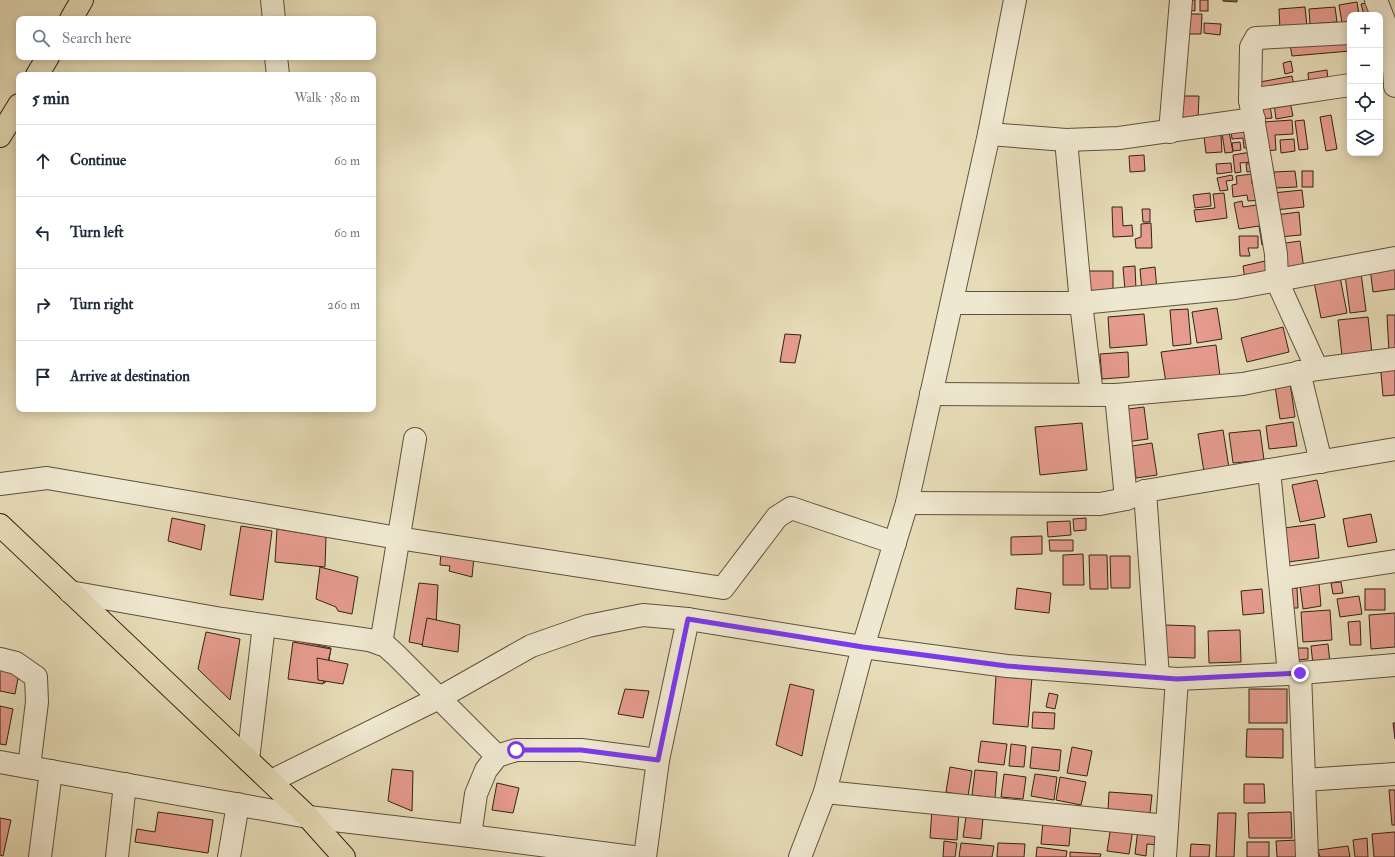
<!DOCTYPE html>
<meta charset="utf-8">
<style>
body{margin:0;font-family:"IM FELL Double Pica",serif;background:#f2f2f3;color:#1f2937}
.controls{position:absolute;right:12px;top:12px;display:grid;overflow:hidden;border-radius:8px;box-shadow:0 2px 10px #0003}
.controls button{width:36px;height:36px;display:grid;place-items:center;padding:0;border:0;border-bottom:1px solid #e0e1e3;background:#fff;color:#1f2937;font:20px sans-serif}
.stop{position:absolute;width:12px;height:12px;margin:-9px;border:3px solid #7c3aed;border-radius:50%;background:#fff}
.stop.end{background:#7c3aed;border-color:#fff;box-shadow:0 1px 4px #0008}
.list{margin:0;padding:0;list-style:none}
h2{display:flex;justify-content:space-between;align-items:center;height:52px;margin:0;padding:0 16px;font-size:17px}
h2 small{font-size:13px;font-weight:400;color:#747a83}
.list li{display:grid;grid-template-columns:26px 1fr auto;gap:12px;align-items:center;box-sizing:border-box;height:72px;padding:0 16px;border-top:1px solid #e0e1e3}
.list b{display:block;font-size:15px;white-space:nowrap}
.list em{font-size:13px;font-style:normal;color:#747a83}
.icon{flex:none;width:22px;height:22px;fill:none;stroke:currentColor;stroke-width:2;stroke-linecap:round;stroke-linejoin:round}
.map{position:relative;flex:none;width:1395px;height:857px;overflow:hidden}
.search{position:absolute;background:#fff;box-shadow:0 2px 10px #0003;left:16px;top:16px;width:360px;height:44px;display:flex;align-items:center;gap:10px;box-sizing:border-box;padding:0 14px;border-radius:8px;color:#747a83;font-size:15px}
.panel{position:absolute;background:#fff;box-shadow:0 2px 10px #0003;left:16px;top:72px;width:360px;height:340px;border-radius:8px}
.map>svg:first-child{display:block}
.building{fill:#e59b8d;stroke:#342317}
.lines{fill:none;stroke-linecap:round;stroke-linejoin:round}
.minor-casing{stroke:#60513f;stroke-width:24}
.major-casing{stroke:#342317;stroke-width:24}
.minor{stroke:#efe8d0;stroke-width:22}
.major{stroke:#e6dcb7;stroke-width:22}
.route{stroke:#7c3aed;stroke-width:5}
</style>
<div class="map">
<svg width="1395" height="857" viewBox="0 0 1395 857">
<rect width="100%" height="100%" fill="#e6dcb7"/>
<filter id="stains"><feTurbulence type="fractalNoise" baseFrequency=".005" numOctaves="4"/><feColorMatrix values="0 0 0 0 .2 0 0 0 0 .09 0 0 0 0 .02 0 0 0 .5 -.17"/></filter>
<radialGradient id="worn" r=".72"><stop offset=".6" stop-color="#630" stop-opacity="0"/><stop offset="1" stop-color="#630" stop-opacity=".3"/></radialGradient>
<g class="building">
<path d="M1189 0H1195V11L1189 10Z"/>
<rect x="1200" y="0" width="8" height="11"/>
<path d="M1223 0H1237V2L1223 1Z"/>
<path d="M1357 2 1359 15H1350V28L1343 29 1339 5Z"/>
<path d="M1370 2 1373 15H1364L1361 4Z"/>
<path d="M1305 7 1307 27 1280 29 1279 9Z"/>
<path d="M1335 7 1337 22 1310 24 1309 9Z"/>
<path d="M1185 14H1202L1201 34H1184Z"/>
<path d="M1204 23 1221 24 1220 35 1204 33Z"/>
<path d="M1350 38V51L1292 56 1290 44Z"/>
<path d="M1291 61 1293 72 1285 74 1283 63Z"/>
<path d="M1327 70 1328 82 1309 85 1308 73Z"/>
<path d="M1292 76 1294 86 1262 93 1260 82Z"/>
<path d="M1177 96H1199L1198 118 1176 117Z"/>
<path d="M1290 102 1293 116 1276 119 1274 104Z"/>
<path d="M1270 106 1272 118 1261 119 1260 107Z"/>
<path d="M1331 115 1337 149 1326 151 1320 117Z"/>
<path d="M1292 120 1293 134 1275 135 1276 150 1265 151 1263 122Z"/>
<path d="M1304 120 1308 149 1299 150 1295 121Z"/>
<path d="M1250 129 1252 148H1244L1243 138 1232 139 1231 131Z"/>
<path d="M1229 132 1233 152 1225 153 1222 133Z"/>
<path d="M1221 135 1222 152 1206 153 1204 137Z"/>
<path d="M1294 139 1295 151 1281 153 1280 140Z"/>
<path d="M1240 142 1241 150 1233 151 1232 143Z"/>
<path d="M1251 152 1252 162 1240 163 1241 172 1235 173 1233 155Z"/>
<path d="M1144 155 1145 171 1130 172 1129 156Z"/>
<path d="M1231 163 1232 172 1217 174 1216 164Z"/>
<path d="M1253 163 1254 171 1247 172 1246 164Z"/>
<path d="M1295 171 1297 187 1275 188 1274 172Z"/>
<rect x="1302" y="171" width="11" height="16"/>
<path d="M1252 174V184L1259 183 1260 200 1248 201 1247 195 1233 197 1232 185 1237 184 1236 176Z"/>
<path d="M1232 175 1233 180 1226 181 1228 190 1220 191 1217 178Z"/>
<path d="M1302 190 1304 207 1275 210 1273 193Z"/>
<path d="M1210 193 1211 206 1195 208 1193 195Z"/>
<path d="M1224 193 1227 218 1196 222 1194 210 1215 208 1213 194Z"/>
<path d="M1242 201 1243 207 1263 204 1270 243 1262 245 1259 226 1239 229 1234 203Z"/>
<path d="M1112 207H1122L1123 226 1132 225 1133 236 1113 237Z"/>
<path d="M1142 209H1150V222H1143Z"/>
<path d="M1299 212 1301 235 1279 237 1276 215Z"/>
<path d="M1151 223 1152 248H1136L1135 239 1141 237V224Z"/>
<path d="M1239 236H1258V248H1248L1250 256H1240Z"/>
<path d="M1300 241 1304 269 1283 272 1279 244Z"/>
<path d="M1265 261 1268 275 1245 279 1243 266Z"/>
<path d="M1395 264V289L1373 292 1370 268Z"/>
<path d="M1135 266 1136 290H1125L1123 267Z"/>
<path d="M1155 267 1157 290 1142 291 1140 269Z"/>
<path d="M1087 271H1113V291L1087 292Z"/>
<path d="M1361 273 1366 311 1350 313 1345 275Z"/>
<path d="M1340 277 1347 313 1321 318 1314 282Z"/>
<path d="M1217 308 1222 339 1197 343 1192 312Z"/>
<path d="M1188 309 1191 344 1173 346 1170 310Z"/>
<path d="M1144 314 1147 345 1110 348 1108 317Z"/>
<path d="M1387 315H1395V352H1389Z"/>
<path d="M1368 317 1372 353 1342 356 1338 320Z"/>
<path d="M1283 327 1289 352 1247 362 1241 338Z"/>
<path d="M785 334 801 335 795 363 780 362Z"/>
<path d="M1216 345 1220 376 1166 383 1161 352Z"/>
<path d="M1128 352 1129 377 1102 379 1100 354Z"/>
<path d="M1395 360V395L1383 396 1380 362Z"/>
<path d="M1290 383 1295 417 1280 419 1275 386Z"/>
<path d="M1144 407 1148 439 1126 442 1121 410Z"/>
<path d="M1293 422 1297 446 1269 449 1266 426Z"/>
<path d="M1082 423 1087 470 1040 475 1035 427Z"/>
<path d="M1223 430 1229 468 1204 472 1198 434Z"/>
<path d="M1260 430 1264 460 1233 463 1229 433Z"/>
<path d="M1152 443 1157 475 1136 478 1132 446Z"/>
<path d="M1317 480 1325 517 1300 522 1292 485Z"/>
<path d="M1371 514 1377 542 1348 547 1343 519Z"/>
<path d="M172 518 205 525 201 550 168 541Z"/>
<path d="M1086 518V530L1074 531 1073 519Z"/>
<path d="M1070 521 1071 535 1048 537 1047 522Z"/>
<path d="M1315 524 1319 558 1288 562 1284 528Z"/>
<path d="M241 526 272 531 263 600 230 595Z"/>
<path d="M277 529 326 537 325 567 275 562Z"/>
<path d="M1042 536V554L1011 555V537Z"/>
<path d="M1049 540H1073V551H1050Z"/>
<path d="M441 552 474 557 472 577 449 571 450 566 440 565Z"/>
<path d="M1083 554 1084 585H1063V555Z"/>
<path d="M1089 555H1107L1108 589H1090Z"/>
<path d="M1110 556H1130V588H1111Z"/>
<path d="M320 567 358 577 352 614 338 611 336 607 316 599Z"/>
<path d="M1341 582 1343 593 1333 594 1331 583Z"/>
<path d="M419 583 438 585 435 647 409 642Z"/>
<path d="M1319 584 1321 606 1303 609 1300 586Z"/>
<path d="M1017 588 1051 593 1049 613 1015 609Z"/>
<path d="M1297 588 1298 608H1289L1288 589Z"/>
<path d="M1262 589 1264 613 1243 615 1241 591Z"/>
<rect x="1365" y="589" width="20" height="21"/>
<path d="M1359 596 1362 614 1340 617 1337 599Z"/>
<path d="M1330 610 1332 640 1303 642 1301 612Z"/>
<path d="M1395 613V647L1371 649 1369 615Z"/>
<path d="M427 618 460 625 458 652 422 646Z"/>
<path d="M1360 621 1361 645H1350L1348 622Z"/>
<path d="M1165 625 1195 626V658L1164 657Z"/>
<path d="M1240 630 1241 662 1209 663 1208 631Z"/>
<path d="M206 632 240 639 230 700 198 669Z"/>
<path d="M295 640 331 648 325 683 289 678Z"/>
<path d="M293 642 331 649 323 684 288 679Z"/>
<path d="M1328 644 1330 663 1313 665 1311 646Z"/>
<path d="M1297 648H1308V659L1297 660Z"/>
<path d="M317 658 348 664 343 684 318 680Z"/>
<path d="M0 670 19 673 15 694 0 691Z"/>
<path d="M996 675 1032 677 1028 727 993 724Z"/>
<path d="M790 684 814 690 802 756 776 745Z"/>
<path d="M625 689 649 691 643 718 618 714Z"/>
<rect x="1249" y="689" width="38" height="34"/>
<path d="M1049 693 1058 695 1055 709 1046 707Z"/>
<path d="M0 706 13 709 6 745 0 744Z"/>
<path d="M1033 712 1055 713 1054 729 1032 728Z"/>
<path d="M1393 723H1395V739Z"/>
<path d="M1247 729H1283V758L1246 757Z"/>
<path d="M981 741 1007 744 1004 765 978 762Z"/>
<path d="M1011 744 1026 746 1024 767 1009 766Z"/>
<path d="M1032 747 1061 750 1059 771 1030 768Z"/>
<path d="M1072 747 1092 751 1087 776 1067 773Z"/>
<path d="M950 767 972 771 968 796 946 792Z"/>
<path d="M392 769 413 771 412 811 388 801Z"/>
<path d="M975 770 997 772 995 798 972 795Z"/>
<path d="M1004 774 1026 777 1023 799 1001 797Z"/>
<path d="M1035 774 1057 777 1054 800 1031 796Z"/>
<path d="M1060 777 1086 782 1081 805 1056 800Z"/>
<path d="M497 783 519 788 513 813 492 810Z"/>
<path d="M1244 784H1264L1265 803H1244Z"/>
<path d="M1389 790H1395V825H1392Z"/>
<path d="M1109 792 1152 795 1150 813 1108 810Z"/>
<path d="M932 809 959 811 957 840 930 838Z"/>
<path d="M158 812 213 820 208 853 135 842 137 829 155 832Z"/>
<path d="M1291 812 1292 838H1249L1248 813Z"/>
<path d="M1218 813H1236L1234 857H1216Z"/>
<path d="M966 817 983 818 981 839 963 837Z"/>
<path d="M0 818 11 820 3 856 0 855Z"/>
<path d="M1043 821 1071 824 1069 846 1041 844Z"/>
<path d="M1111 826 1133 829 1129 854 1107 851Z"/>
<path d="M1138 829 1161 833 1159 845 1147 844 1146 856 1135 854Z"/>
<path d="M1395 832V857H1374L1372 834Z"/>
<path d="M1367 838 1368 857H1355L1353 840Z"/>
<path d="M1298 840 1299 857H1277L1276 841Z"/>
<path d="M944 841 957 843 955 857H943Z"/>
<rect x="1247" y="842" width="22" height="15"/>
<path d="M961 843 994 846 992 857H959Z"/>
<path d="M998 843 1025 844 1024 857H997Z"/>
<path d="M1191 844 1210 845 1209 857H1190Z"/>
<path d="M1348 846 1350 857H1320L1318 850Z"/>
<path d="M1037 847 1067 851 1066 857H1036Z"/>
<path d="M1070 852 1101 854 1100 857H1070Z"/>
</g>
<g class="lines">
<defs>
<g id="minor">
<path d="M272 0 274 19"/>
<path d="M1376 0 1388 31 1393 52 1395 86"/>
<path d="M276 57 278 75"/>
<path d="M1250 100 1350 85"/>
<path d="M1170 132 1181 0"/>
<path d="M989 134 1066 140 1119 138 1254 119"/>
<path d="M1066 140 1081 303 1092 395"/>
<path d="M952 303H1081L1235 288 1395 258"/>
<path d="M1317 369 1277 281 1276 254 1250 100 1251 47 1256 38 1350 33"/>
<path d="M1299 372 1321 462"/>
<path d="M931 394 1116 395 1243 384 1317 369 1395 359"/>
<path d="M1116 395 1126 499"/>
<path d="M1269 470 1289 674"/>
<path d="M0 484 47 478 398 538 723 588 777 517 791 508 895 543"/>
<path d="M1145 491 1158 677"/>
<path d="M907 503 1100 504 1126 499 1145 491 1395 449"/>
<path d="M1280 579 1395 561"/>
<path d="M70 592 222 619 369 640 386 646 396 655 497 756"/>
<path d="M381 644 415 439"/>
<path d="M0 659 16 663 36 677 37 702 29 767"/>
<path d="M1300 673 1307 857"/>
<path d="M248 760 264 625"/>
<path d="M0 762 308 817 470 836 633 857"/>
<path d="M1304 780 1395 774"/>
<path d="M271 781 439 698 531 646 588 626 643 615 688 619 863 647 1007 666 1177 679 1289 674 1395 665"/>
<path d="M825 792 1167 826 1165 857"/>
<path d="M1167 826 1177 679"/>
<path d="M470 836 476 794 486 770 497 756 516 750H581L658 760"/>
<path d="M40 857 51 771"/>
<path d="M117 857 125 784"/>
<path d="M229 857 238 804"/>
<path d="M645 857 658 760 688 619"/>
<path d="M800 857 825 792 863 647 907 503 989 134 1015 0"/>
</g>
<g id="major">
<path d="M71 19 82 0"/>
<path d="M37 75 48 57"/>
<path d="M0 136 19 105"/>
<path d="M0 525 308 817 344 857"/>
</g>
</defs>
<use href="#minor" class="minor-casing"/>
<use href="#major" class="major-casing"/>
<use href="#minor" class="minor"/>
<use href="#major" class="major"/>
</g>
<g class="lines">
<path class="route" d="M516 750H581L658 760 688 619 863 647 1007 666 1177 679 1300 673"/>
</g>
<rect width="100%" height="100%" filter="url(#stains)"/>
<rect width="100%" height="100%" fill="url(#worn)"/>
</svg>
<div class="controls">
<button>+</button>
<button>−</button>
<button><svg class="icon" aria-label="locate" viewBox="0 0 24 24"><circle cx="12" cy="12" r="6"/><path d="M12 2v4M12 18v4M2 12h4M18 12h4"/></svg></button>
<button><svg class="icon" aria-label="layers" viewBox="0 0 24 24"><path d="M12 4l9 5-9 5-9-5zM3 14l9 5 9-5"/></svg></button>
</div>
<div class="stop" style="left:516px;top:750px"></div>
<div class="stop end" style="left:1300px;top:673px"></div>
<div class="search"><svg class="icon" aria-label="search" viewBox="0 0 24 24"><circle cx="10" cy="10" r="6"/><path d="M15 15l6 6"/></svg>Search here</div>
<section class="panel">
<h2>5 min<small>Walk · 380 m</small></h2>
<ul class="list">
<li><svg class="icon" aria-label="ahead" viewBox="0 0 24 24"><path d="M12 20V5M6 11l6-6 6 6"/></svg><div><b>Continue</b></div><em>60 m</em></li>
<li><svg class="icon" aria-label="left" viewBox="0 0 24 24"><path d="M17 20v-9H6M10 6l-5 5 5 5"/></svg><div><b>Turn left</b></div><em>60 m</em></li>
<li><svg class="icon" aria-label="right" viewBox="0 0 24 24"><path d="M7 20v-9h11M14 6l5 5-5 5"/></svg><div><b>Turn right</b></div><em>260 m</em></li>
<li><svg class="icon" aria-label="arrive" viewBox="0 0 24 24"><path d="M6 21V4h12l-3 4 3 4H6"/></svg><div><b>Arrive at destination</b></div></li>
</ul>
</section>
</div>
